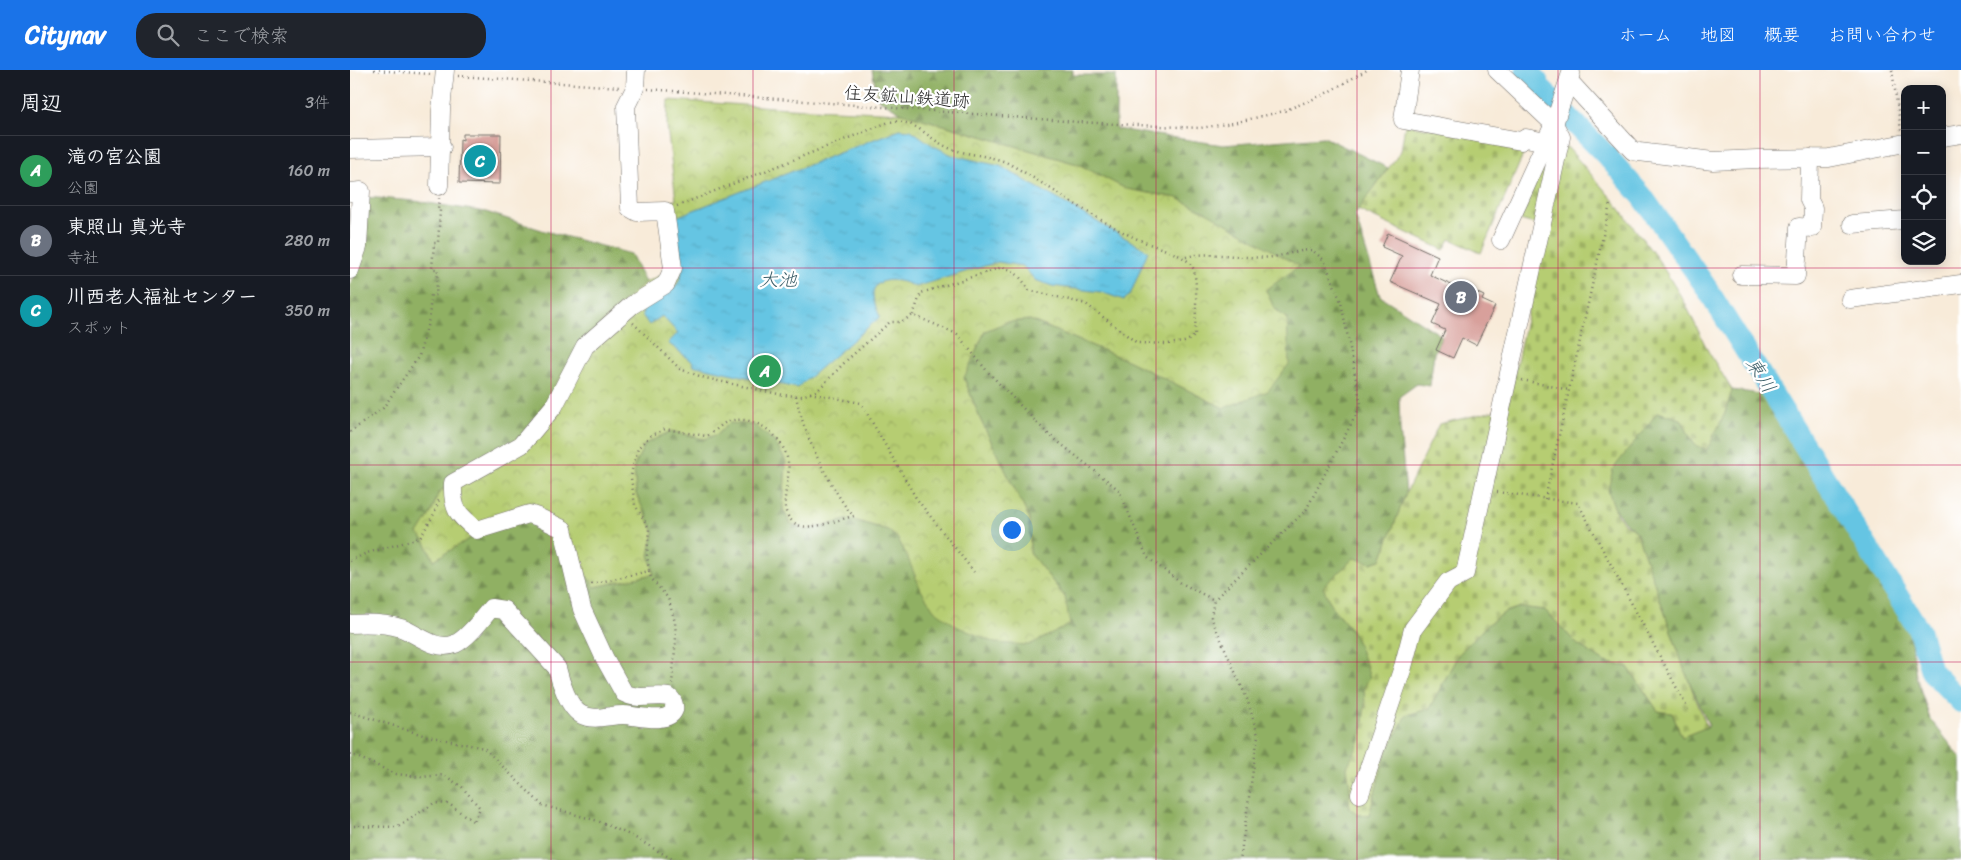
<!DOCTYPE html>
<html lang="ja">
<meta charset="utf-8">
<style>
body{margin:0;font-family:Sriracha,"Klee One",sans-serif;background:#20242c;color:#f1f3f6}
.controls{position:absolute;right:15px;top:15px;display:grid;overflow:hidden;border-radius:10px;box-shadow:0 2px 12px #0003}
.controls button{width:45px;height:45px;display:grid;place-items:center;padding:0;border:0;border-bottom:1px solid #363941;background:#171b24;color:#f1f3f6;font:25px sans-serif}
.you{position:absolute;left:661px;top:459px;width:18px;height:18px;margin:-12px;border:4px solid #fff;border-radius:50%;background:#1a73e8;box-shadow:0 0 0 8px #1a73e833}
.badge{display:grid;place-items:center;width:32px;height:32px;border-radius:50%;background:#1a73e8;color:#fff;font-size:16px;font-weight:700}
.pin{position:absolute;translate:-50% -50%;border:2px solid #fff;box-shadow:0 1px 5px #0006}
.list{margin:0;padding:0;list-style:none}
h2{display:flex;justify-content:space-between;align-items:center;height:65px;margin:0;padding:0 20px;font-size:21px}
h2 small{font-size:16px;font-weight:400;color:#9ea1a6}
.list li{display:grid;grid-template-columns:32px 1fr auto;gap:15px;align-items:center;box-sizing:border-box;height:70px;padding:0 20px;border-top:1px solid #363941}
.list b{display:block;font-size:19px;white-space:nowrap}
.list p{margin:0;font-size:16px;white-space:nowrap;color:#9ea1a6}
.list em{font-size:16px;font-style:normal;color:#9ea1a6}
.icon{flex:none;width:28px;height:28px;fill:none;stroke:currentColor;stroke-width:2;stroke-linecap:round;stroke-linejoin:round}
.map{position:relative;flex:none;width:1611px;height:790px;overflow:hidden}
header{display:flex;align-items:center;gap:30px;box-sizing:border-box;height:70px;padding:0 25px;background:#1a73e8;color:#fff}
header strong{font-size:24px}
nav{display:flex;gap:28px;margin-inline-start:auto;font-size:18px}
.search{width:350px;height:45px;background:#20242c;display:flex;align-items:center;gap:12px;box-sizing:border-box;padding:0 18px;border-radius:20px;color:#9ea1a6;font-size:19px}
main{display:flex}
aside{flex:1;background:#171b24}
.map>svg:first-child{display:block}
.forest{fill:url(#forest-firs);stroke:#5e6e48}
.cemetery{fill:url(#cemetery-stones);stroke:#707c4e}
.park{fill:url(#park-crowns);stroke:#707c4e}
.water{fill:url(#water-ripples);stroke:#487887}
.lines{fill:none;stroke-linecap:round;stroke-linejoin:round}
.river{stroke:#65c5e3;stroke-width:22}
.building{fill:#d8a09b}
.minor-casing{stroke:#736e68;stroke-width:19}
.path{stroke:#736e68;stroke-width:2.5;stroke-dasharray:1 4;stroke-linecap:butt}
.minor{stroke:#fff;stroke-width:18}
.grid{fill:none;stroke:#c2185b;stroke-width:1;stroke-opacity:0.55}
.labels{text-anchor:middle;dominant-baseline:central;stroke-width:4.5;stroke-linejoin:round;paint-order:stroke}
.street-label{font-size:18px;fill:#2b2b2b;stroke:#fff}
.water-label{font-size:19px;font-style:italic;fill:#3f616b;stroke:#fff}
</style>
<header>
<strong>Citynav</strong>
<div class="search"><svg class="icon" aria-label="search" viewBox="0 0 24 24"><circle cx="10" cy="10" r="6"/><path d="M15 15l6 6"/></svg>ここで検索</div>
<nav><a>ホーム</a><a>地図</a><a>概要</a><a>お問い合わせ</a></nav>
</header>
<main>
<aside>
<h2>周辺<small>3件</small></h2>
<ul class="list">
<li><span class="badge" style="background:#2e9e5b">A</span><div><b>滝の宮公園</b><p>公園</p></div><em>160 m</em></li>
<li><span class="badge" style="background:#6b7280">B</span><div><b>東照山 真光寺</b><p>寺社</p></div><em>280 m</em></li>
<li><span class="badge" style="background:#0f9aa8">C</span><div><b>川西老人福祉センター</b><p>スポット</p></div><em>350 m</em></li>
</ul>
</aside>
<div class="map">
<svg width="1611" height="790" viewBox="0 0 1611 790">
<defs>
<pattern id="forest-firs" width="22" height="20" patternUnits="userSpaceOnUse" patternTransform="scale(1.25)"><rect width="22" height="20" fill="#90b064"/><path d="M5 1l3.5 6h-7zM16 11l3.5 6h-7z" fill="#768f53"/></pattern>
<pattern id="cemetery-stones" width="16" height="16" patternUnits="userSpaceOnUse" patternTransform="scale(1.25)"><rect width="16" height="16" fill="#b6cd72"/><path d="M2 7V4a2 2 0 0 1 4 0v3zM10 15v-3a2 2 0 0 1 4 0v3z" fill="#9db063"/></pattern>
<pattern id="park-crowns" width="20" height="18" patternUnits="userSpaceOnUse" patternTransform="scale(1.25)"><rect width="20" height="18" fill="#b6cd72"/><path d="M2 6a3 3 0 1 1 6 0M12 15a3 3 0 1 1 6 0" fill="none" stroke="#9db063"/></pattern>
<pattern id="water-ripples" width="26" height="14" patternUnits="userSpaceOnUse" patternTransform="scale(1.25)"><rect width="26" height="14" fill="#65c5e3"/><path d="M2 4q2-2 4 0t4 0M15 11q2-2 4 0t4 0" fill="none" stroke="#58a9c3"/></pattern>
</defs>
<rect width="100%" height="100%" fill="#fff"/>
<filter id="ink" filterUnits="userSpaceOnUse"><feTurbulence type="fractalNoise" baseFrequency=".02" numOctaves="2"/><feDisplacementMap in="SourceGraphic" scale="10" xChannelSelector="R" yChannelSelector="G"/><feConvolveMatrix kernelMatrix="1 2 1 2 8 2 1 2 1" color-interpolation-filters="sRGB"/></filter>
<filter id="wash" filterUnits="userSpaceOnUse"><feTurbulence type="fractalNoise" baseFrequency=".0096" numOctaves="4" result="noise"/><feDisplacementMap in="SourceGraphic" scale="20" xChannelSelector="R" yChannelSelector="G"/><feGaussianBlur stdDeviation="1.12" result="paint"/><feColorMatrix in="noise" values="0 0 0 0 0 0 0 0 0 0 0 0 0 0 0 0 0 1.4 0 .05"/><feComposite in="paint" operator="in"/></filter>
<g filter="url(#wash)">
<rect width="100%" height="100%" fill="#f8ebd9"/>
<path class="forest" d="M522 0H723V5H766V59L873 75 974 67 1038 98 1005 145 1030 226 1092 266 1084 283 1080 316 1067 314 1049 327 1050 359 1056 423 1031 490 1021 493 982 537 1000 558 1007 571 1020 607 1014 617 1015 636 1011 669 998 697 1000 717 999 738 1008 743 1019 745 1035 685 1056 644 1079 639 1108 585 1137 555 1155 542 1171 537 1195 540 1227 574 1255 592 1278 597 1308 641 1322 643 1332 667 1359 656 1336 604 1286 461C1266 448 1250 421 1264 398 1274 381 1295 358 1308 342L1331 349 1344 374 1375 343 1382 320 1418 325 1491 449 1559 558 1566 606 1580 649 1611 688V790H0V216L14 172 15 127 65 131 136 142 195 161 281 184 295 212 256 248 177 362 98 417C84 421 87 433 81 443 78 450 72 457 68 464L74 470 84 490 123 466 180 450 203 460 245 517 304 504 299 485 304 462 286 424 284 396 295 374 321 361 354 369 368 364 379 353 405 355 425 372 436 392 433 439 456 460 500 449 538 460 548 469 557 486 715 527 680 483 679 448 630 349 614 307 635 261 657 252 680 250 779 291 874 338 937 249 924 238 916 220 948 196 827 128 776 119 730 95 552 43 528 29Z"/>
<g class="cemetery">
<path d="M1055 55 1179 71 1131 183 1100 169 1094 180 1008 140 1051 81Z"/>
<path d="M1201 75 1215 76 1219 79 1264 131 1309 191 1335 233 1358 281 1382 320 1375 343 1357 380 1344 374 1331 349 1308 342 1263 399 1258 420 1267 445 1275 454 1286 461 1336 604 1357 657 1332 667 1322 643 1308 641 1278 597 1255 592 1227 574 1195 540 1170 537 1155 542 1137 555 1108 585 1079 639 1056 645 1035 685 1019 745 1008 744 999 738 1000 717 997 697 1011 669 1015 636 1014 617 1020 607 1007 571 1000 558 982 537 973 517 1004 488 1021 493 1031 490 1056 423 1089 354 1157 338 1196 157 1170 150Z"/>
</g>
<path class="park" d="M318 30 439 38 552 43 730 95 776 119 827 128 858 143 949 196 916 220 924 238 937 249 939 294 918 321 874 338 779 291 680 250 657 252 635 261 614 308 630 349 679 448 680 483 715 527 720 555 679 575 645 573 608 557 584 540 571 520 557 486 548 469 538 460 500 449 456 460 440 453 433 439 436 392 425 372 404 355 379 353 368 364 354 369 321 361 295 374 284 396 286 424 304 462 299 485 304 504 245 517 203 460 180 450 124 466 84 490 74 470 68 464C72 457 77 450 81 443 87 433 84 421 98 417L177 362 220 291 256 248 295 212 314 204 313 133 326 130 317 56Z"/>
<path class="water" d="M550 59 561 60 582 75 602 85 650 96 798 181 780 225 774 230 751 222 702 216 685 210 673 196 648 192 565 217C554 210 526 204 523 223 523 231 527 240 530 247L447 318 342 295 343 292 318 273 328 263 312 246 299 255 292 245C296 224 327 226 331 206 334 191 325 164 321 149Z"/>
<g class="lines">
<path class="river" d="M1176 0 1187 11 1191 19 1256 85 1292 126 1356 217 1569 560 1581 601 1611 632"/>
</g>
<g id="blocks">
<g class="building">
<path d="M113 64H151L150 114 109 113 110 69 113 70Z"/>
<path d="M1038 163 1088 186 1080 205 1114 221 1115 217 1134 226 1132 230 1145 236 1126 275 1112 268 1103 288 1086 280 1095 260 1082 254 1091 234 1040 212 1052 186 1032 177Z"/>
</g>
</g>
</g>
<g filter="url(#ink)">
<use href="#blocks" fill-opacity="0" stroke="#736e68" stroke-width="1"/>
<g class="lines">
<defs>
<g id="minor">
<path d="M1060 0 1053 50 1171 71 1176 68 1196 72"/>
<path d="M1219 11 1283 81 1289 82 1363 91 1407 89 1479 88 1555 73"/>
<path d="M1592 67 1611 64"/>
<path d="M0 79 92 77"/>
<path d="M89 116 91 40 95 0"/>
<path d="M0 122 11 121 8 177 0 200"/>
<path d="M1502 154 1555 150"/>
<path d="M1151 170 1204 54 1221 3"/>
<path d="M1391 205 1446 206 1449 157 1462 158 1463 138 1459 130 1460 88"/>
<path d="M1500 229 1611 214"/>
<path d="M0 554C16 553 35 553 51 558 68 564 86 582 105 574 118 568 132 549 141 538L154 540 207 598C210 611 219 639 232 645 245 651 259 645 273 645 285 645 318 655 324 640 325 635 323 630 319 627 304 624 289 631 274 623L255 589 232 539 213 459 188 447 179 444 127 460C107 444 102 439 103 413L171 375 204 336 235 276 282 235 316 214 323 198 315 141 287 142 280 138 276 36 285 18 286 0"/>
<path d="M1010 724 1053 597 1063 559 1098 512 1115 503 1211 67 1204 54 1147 0"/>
</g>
</defs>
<use href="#minor" class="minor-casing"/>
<g class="path">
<path d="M24 0 80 4"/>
<path d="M1542 0 1551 60"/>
<path d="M108 6 270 17"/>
<path d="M298 19 728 52 850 58 883 53 934 41 973 25 1017 0"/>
<path d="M327 136 539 52C566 48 576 68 599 78 617 85 637 85 656 92 702 117 744 150 792 171 805 177 835 184 842 196 849 207 845 250 845 265L841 269 834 272 817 274 787 273 736 234 679 220C672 209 666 201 653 197L571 223 563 245"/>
<path d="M836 187C861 180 896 190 923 187 936 185 949 180 962 180L974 190 991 232 1011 335 956 440 864 530"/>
<path d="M283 253 330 299 355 308 433 325 452 326 468 320 497 290 540 252H551L563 245 607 264 637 301 697 363 769 420 797 487 831 513 864 530 861 547 897 629 908 665 890 790"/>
<path d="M1172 310 1219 320"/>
<path d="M460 323 511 333 566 428 624 502"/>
<path d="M0 362 33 338 69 286 79 249 81 225H86L88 199H82L84 173H88L90 140H88L89 128"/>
<path d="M1147 422 1228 433 1338 639"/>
<path d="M1195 429 1260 134"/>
<path d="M0 491 17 483 70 468 84 444 89 430"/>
<path d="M299 501 301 508 318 528 325 552 326 567 322 614"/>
<path d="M241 514 299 501 297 485 299 458 285 435 281 408 282 400 288 378 300 366 315 359 356 366C365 363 370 354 379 351 405 344 434 366 438 392 442 412 423 443 448 455 461 461 490 449 504 446 496 439 491 429 485 420 467 390 453 360 446 326"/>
<path d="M0 642 73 665 134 678 192 735 248 751 282 766 324 790"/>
<path d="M0 684 46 704 71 707 94 705 112 717 130 738 124 752 99 734 84 733 48 757 0 756"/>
</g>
<use href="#minor" class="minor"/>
</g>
</g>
<path class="grid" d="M201 0V790M403 0V790M604 0V790M806 0V790M1007 0V790M1208 0V790M1410 0V790M0 198H1611M0 395H1611M0 592H1611"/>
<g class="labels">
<g class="street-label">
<text transform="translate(557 27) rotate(4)">住友鉱山鉄道跡</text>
</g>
<g class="water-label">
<text x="428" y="209">大池</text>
<text transform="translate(1411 305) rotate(58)">東川</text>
</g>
</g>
</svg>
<div class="controls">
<button>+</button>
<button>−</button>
<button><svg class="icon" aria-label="locate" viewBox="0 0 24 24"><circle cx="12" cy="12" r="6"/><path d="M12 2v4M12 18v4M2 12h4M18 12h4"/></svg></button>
<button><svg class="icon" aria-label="layers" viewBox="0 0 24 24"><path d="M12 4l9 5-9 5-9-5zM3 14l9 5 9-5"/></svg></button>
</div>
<div class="you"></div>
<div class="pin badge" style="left:415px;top:301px;background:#2e9e5b">A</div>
<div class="pin badge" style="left:1111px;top:227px;background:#6b7280">B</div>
<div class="pin badge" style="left:130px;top:91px;background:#0f9aa8">C</div>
</div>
</main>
